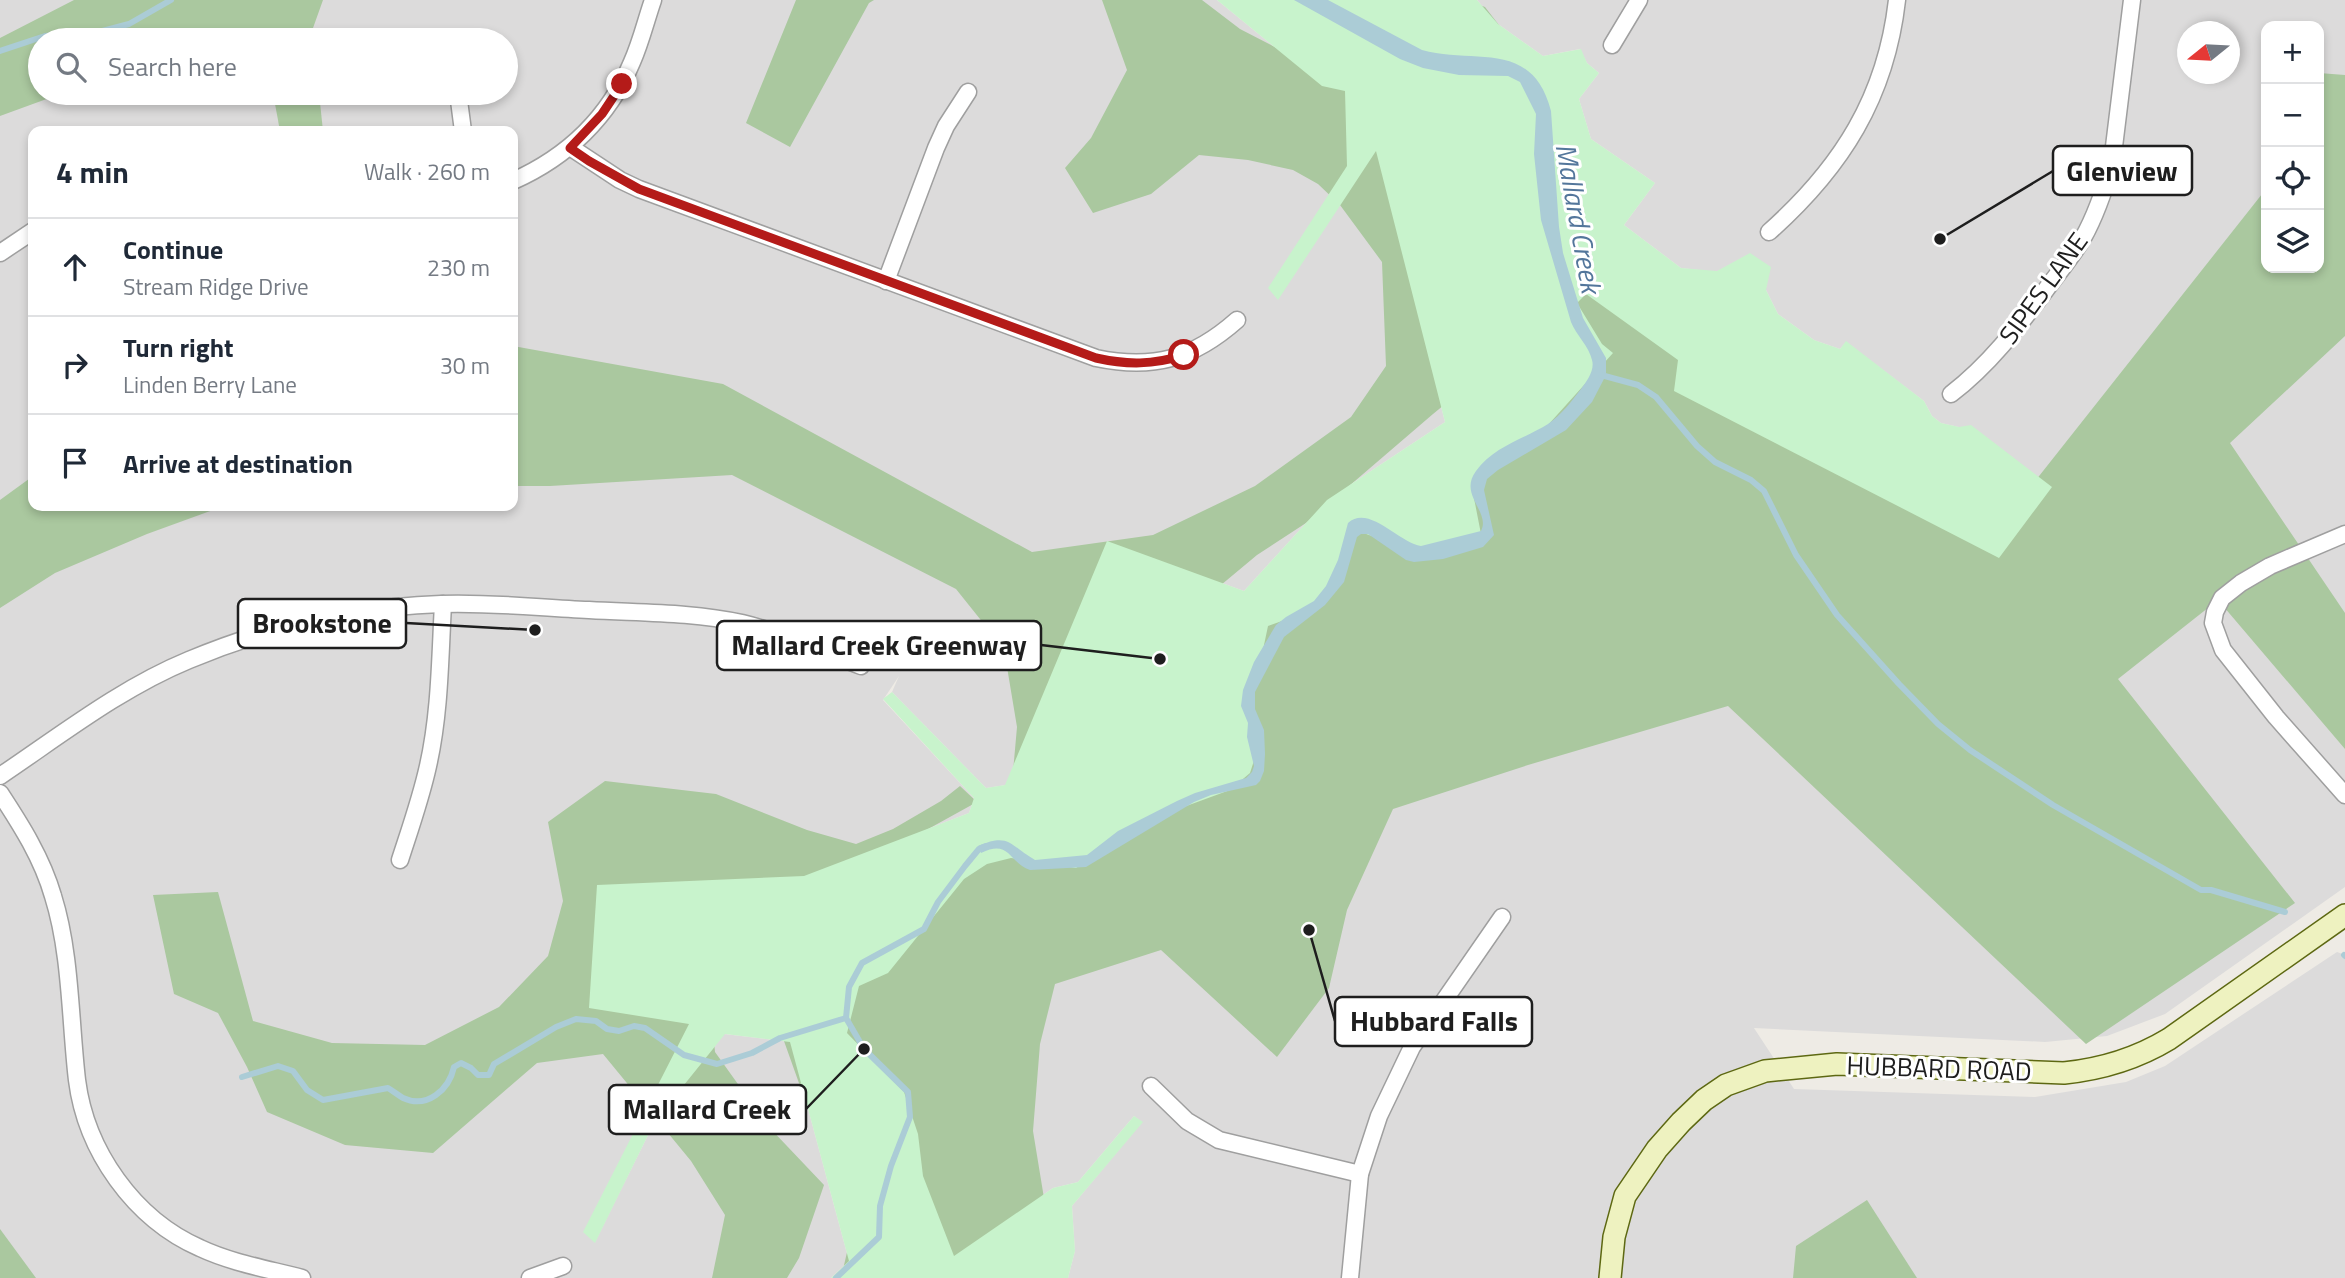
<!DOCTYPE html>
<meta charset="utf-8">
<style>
body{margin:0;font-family:"Titillium Web",sans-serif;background:#f2f2f3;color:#1f2937}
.controls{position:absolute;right:21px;top:21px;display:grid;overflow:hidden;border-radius:14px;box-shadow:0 4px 10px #0003}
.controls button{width:63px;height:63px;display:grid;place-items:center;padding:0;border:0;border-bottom:2px solid #e0e1e3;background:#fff;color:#1f2937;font:35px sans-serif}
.compass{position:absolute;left:2177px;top:21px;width:63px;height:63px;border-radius:50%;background:#fff;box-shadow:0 4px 10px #0003;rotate:252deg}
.stop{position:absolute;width:21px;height:21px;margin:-16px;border:5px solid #b41b19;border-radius:50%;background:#fff}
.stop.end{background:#b41b19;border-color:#fff;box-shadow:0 2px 7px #0008}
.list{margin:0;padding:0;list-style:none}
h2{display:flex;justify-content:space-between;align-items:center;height:91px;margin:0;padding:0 28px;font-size:30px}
h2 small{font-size:23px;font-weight:400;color:#747a83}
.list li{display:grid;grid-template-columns:46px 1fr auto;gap:21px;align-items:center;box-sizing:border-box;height:98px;padding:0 28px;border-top:2px solid #e0e1e3}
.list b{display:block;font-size:26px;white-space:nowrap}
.list p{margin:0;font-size:23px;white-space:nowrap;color:#747a83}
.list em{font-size:23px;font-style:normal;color:#747a83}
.icon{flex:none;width:38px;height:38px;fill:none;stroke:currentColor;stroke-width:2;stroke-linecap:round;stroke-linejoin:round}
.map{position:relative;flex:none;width:2345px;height:1278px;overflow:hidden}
.search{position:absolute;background:#fff;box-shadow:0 4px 10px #0003;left:28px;top:28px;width:490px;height:77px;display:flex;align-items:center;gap:18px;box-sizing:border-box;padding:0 24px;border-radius:38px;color:#747a83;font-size:26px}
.panel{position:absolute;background:#fff;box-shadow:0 4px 10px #0003;left:28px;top:126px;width:490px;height:385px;border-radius:14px}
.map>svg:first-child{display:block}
.residential{fill:#dcdbdb;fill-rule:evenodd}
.forest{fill:#aac89f}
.park{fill:#c8f3cc}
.water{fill:#abccd6}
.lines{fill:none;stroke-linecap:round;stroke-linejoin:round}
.stream{stroke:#abccd6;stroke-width:6}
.minor-casing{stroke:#9f9f9f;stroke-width:19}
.secondary-casing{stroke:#5d6812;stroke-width:24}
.minor{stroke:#fff;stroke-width:16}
.secondary{stroke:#eef2c0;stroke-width:21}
.route{stroke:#b41b19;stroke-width:9}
.labels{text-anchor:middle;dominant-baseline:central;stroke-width:6;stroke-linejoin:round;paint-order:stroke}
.street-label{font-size:26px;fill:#1e1e1e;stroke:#fff}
.water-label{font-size:28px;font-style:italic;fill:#53769b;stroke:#fff}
.leader{fill:none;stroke:#1e1e1e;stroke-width:2.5}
.callout-dot{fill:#1e1e1e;stroke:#fff;stroke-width:2.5}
.callout{fill:#fff;stroke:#1e1e1e;stroke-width:2.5}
.callout-label{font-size:28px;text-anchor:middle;font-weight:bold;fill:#1e1e1e}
</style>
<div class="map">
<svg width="2345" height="1278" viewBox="0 0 2345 1278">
<rect width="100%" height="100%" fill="#eeebe5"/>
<g class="residential">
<path d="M0 0H1217L1322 86 1376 150 1445 422 1327 500 1244 591 1107 541 1006 785 986 788 892 692 899 676 883 700 974 798 969 813 804 876 689 1023 595 1242 655 1121 724 1034 790 1042 849 1261 831 1278H0ZM40 40H506V93H40ZM33 131H513V506H33Z"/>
<path d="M1477 0H2345V887L2165 1014 2107 1036 2045 1042 1754 1028 1794 1089 2035 1097 2126 1082 2165 1066 2337 952 2345 955V1278H1068L1075 1251 1072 1206 1142 1122 1134 1116 1078 1182 1053 1188 954 1256 859 986 1674 391 1959 427 1941 423 1932 416 1924 401 1846 342 1840 349 1814 340 1778 314 1766 290 1717 272 1681 268 1624 225 1655 183 1591 139 1579 99 1599 73 1587 63 1580 49 1543 56 1498 24ZM2266 26H2319V268H2266ZM2188 32H2230V74H2188Z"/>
</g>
<g class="forest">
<path d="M74 0H323L313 28 314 40H40V93H63L0 116V38Z"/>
<path d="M796 0H874L869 3 790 147 746 123Z"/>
<path d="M1102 0H1202L1240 29 1421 122 1493 365 1433 414 1306 523 1257 555 1179 620 1012 783 1017 727 1004 649 956 589 732 475 550 486H513V346L723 384 1032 552 1153 535 1255 486 1351 417 1386 366 1382 262 1340 205 1318 184 1293 170 1248 160 1199 155 1151 194 1093 213 1065 168 1091 138 1127 70Z"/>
<path d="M1466 0 1485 7 1601 157 1639 275 2017 504 2266 189V268H2319V73L2345 75V336L2230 443 2345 613V749L2218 600 2118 679 2295 903 2086 1044 1728 706 1528 765 1393 809 1347 910 1329 988 1277 1057 1161 950 1055 984 1040 1044 1033 1131 1052 1247 841 1278 863 1184 805 1100 774 1013 1345 534 1567 374Z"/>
<path d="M273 93H319L323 131H280Z"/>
<path d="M33 476V506H224L147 534 55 573 0 608V500Z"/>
<path d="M605 781 716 794 807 830 856 844 893 829 941 801 960 786 977 802 892 849 707 968 715 1052 768 1126 824 1185 799 1258 787 1278H712L725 1215 691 1161 603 1054 537 1063 433 1153 345 1145 267 1112 247 1067 218 1013 174 994 153 895 218 892 253 1021 332 1043 425 1045 499 1007 548 956 563 901 548 822Z"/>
<path d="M1867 1200 1917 1278H1793L1796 1246Z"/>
<path d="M0 1229 36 1278H0Z"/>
</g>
<path class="park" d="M1217 0H1477L1498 24 1543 56 1581 49 1587 63 1599 73 1579 99 1591 139 1655 183 1624 225 1681 268 1717 271 1750 253 1771 267 1766 290 1778 314 1814 340 1840 349 1846 341 1924 401 1932 416 1941 423 1959 427 1971 425 2052 487 1999 558 1674 391 1678 360 1586 294 1577 303 1602 344 1613 353 1529 446 1493 458 1473 493 1481 534 1423 554 1352 529 1326 592 1310 611 1268 626 1248 721 1260 742 1250 773 1230 790 1140 823 1076 868 1011 858 987 864 964 879 888 973 859 986 847 1033 904 1092 918 1134 923 1176 954 1256 1053 1188 1078 1182 1134 1116 1143 1122 1072 1206 1075 1251 1068 1278H831L849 1261 790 1042 725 1034 655 1121 595 1243 583 1232 689 1024 589 1008 597 885 804 876 969 813 974 798 883 699 892 692 986 788 1005 785 1107 541 1244 591 1327 500 1445 422 1376 151 1278 300 1268 288 1347 166 1345 91 1322 86Z"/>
<path class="water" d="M1294 0H1328L1422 50C1474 65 1532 38 1551 111L1559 227 1563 253 1583 318 1606 358V375L1592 402 1566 430 1498 470 1487 479 1484 490 1494 535 1483 547 1443 559 1414 562 1406 560 1368 534H1361L1357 537 1344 582 1325 605 1284 637 1255 692V709L1264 730 1265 754 1264 771 1260 781 1256 785 1211 795 1194 802 1086 867 1030 870C1008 862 1010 839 981 853L978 846C1010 832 1010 846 1035 860L1087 855 1118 831 1177 801 1195 793 1246 778 1252 772 1254 766 1247 737 1248 723 1241 706 1243 690 1254 662 1276 625 1286 617 1314 601 1326 586 1338 560 1348 523C1369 504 1399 543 1421 546L1481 531C1491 512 1458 495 1476 471 1494 446 1524 439 1548 424 1562 414 1571 402 1581 389 1587 381 1595 370 1592 360 1589 346 1576 335 1571 322L1541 220 1534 154 1536 114 1520 82 1508 76 1459 75 1423 68 1400 59Z"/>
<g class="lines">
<g class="stream">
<path d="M0 51 45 36 69 34 72 39 129 24 171 0"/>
<path d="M1601 375 1638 385 1656 397 1697 446 1715 462 1751 480 1764 491 1796 555 1837 615 1899 684 1938 724 1970 750 2053 805 2201 890H2211L2285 912"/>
<path d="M2344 955 2345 956"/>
<path d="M242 1077 278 1066 293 1071 307 1090 323 1100 388 1088C393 1091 398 1095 403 1098 427 1109 449 1090 454 1067L461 1063 471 1068 478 1075H489L494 1064 556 1027 576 1019 596 1021 607 1029 619 1031 634 1026 645 1028 684 1055 717 1064 752 1053 780 1038 846 1018"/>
<path d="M836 1278 879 1237 880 1206 891 1166 910 1117 908 1092 864 1049 846 1018 849 987 862 963 924 929 938 902 965 866 979 849 986 846"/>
</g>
<defs>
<g id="minor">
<path d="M452 39V40"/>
<path d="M1612 45 1639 0"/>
<path d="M458 93 463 131"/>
<path d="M570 147 620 180 639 189 1096 358C1153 370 1193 359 1237 320"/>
<path d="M513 181C567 157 609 117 632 62 641 42 646 20 653 0"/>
<path d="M1769 232C1842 167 1886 97 1897 0"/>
<path d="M0 253 33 231"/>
<path d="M886 281 936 148 946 126 968 92"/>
<path d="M1951 394C1989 365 2017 328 2045 291 2058 273 2072 257 2083 238 2096 215 2105 188 2112 163L2132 0"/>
<path d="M2345 534 2270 566 2241 583 2222 598 2215 612 2213 623 2223 650 2276 717 2345 795"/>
<path d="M0 776C61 735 121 688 189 660 270 626 354 607 441 604 490 602 540 608 589 610 640 613 692 612 742 623 783 633 822 651 861 666"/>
<path d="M0 793C21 825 42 858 53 896 71 953 70 1020 77 1080 86 1151 134 1219 200 1248 232 1263 268 1269 302 1278"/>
<path d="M400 860C410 829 421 798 428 766 440 713 440 658 443 604"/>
<path d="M1151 1086 1187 1121 1219 1140 1360 1174"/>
<path d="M530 1278 563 1266"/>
<path d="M1350 1278 1360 1174 1379 1116 1412 1047 1502 917"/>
</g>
<path id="secondary" d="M1610 1278 1614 1237 1625 1196 1657 1149 1681 1122 1704 1100 1726 1085 1765 1071 1837 1064 2064 1073C2103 1069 2136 1059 2169 1039L2345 915"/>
</defs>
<use href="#minor" class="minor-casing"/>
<use href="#secondary" class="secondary-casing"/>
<use href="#minor" class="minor"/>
<use href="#secondary" class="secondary"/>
</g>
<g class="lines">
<path class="route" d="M622 84 602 114 570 148 589 161 639 189 1096 358C1127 365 1153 365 1184 355"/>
</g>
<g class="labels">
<g class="street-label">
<text transform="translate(2043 288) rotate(-54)">SIPES LANE</text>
<text transform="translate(1939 1068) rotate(2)">HUBBARD ROAD</text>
</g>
<g class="water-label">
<text transform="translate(1579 218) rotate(80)">Mallard Creek</text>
</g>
</g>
<path class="leader" d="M1940 239L2053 171M535 630L406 623M1160 659L1041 645M1309 930L1335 1021M864 1049L806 1109"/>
<g class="callout-dot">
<circle cx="1940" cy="239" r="7"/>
<circle cx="535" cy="630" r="7"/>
<circle cx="1160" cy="659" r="7"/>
<circle cx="1309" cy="930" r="7"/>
<circle cx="864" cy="1049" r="7"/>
</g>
<g class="callout">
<rect x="2053" y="146" width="139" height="49" rx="7"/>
<rect x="238" y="599" width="168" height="49" rx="7"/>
<rect x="717" y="621" width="324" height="49" rx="7"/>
<rect x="1335" y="997" width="197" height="49" rx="7"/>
<rect x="609" y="1085" width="197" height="49" rx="7"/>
</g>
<g class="callout-label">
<text x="2122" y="181">Glenview</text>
<text x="322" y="633">Brookstone</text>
<text x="879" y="655">Mallard Creek Greenway</text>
<text x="1434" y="1031">Hubbard Falls</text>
<text x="707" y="1119">Mallard Creek</text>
</g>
</svg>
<div class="controls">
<button>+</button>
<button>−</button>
<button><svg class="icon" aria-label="locate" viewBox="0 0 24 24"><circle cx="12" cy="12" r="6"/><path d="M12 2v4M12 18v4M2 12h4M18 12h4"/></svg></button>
<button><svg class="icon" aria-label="layers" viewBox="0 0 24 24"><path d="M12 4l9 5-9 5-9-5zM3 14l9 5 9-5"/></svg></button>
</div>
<svg class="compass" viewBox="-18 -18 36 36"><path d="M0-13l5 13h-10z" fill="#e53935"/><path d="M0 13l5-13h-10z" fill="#747a83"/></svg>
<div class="stop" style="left:1184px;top:355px"></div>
<div class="stop end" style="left:622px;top:84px"></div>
<div class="search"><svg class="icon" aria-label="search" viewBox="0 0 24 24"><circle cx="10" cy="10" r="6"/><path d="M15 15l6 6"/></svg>Search here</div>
<section class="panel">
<h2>4 min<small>Walk · 260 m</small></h2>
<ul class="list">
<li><svg class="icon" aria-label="ahead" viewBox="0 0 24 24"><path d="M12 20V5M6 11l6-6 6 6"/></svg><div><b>Continue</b><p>Stream Ridge Drive</p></div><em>230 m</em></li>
<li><svg class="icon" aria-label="right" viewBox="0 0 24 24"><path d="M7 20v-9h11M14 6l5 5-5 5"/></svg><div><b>Turn right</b><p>Linden Berry Lane</p></div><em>30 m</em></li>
<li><svg class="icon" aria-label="arrive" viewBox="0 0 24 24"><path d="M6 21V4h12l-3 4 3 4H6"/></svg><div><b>Arrive at destination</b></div></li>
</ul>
</section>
</div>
